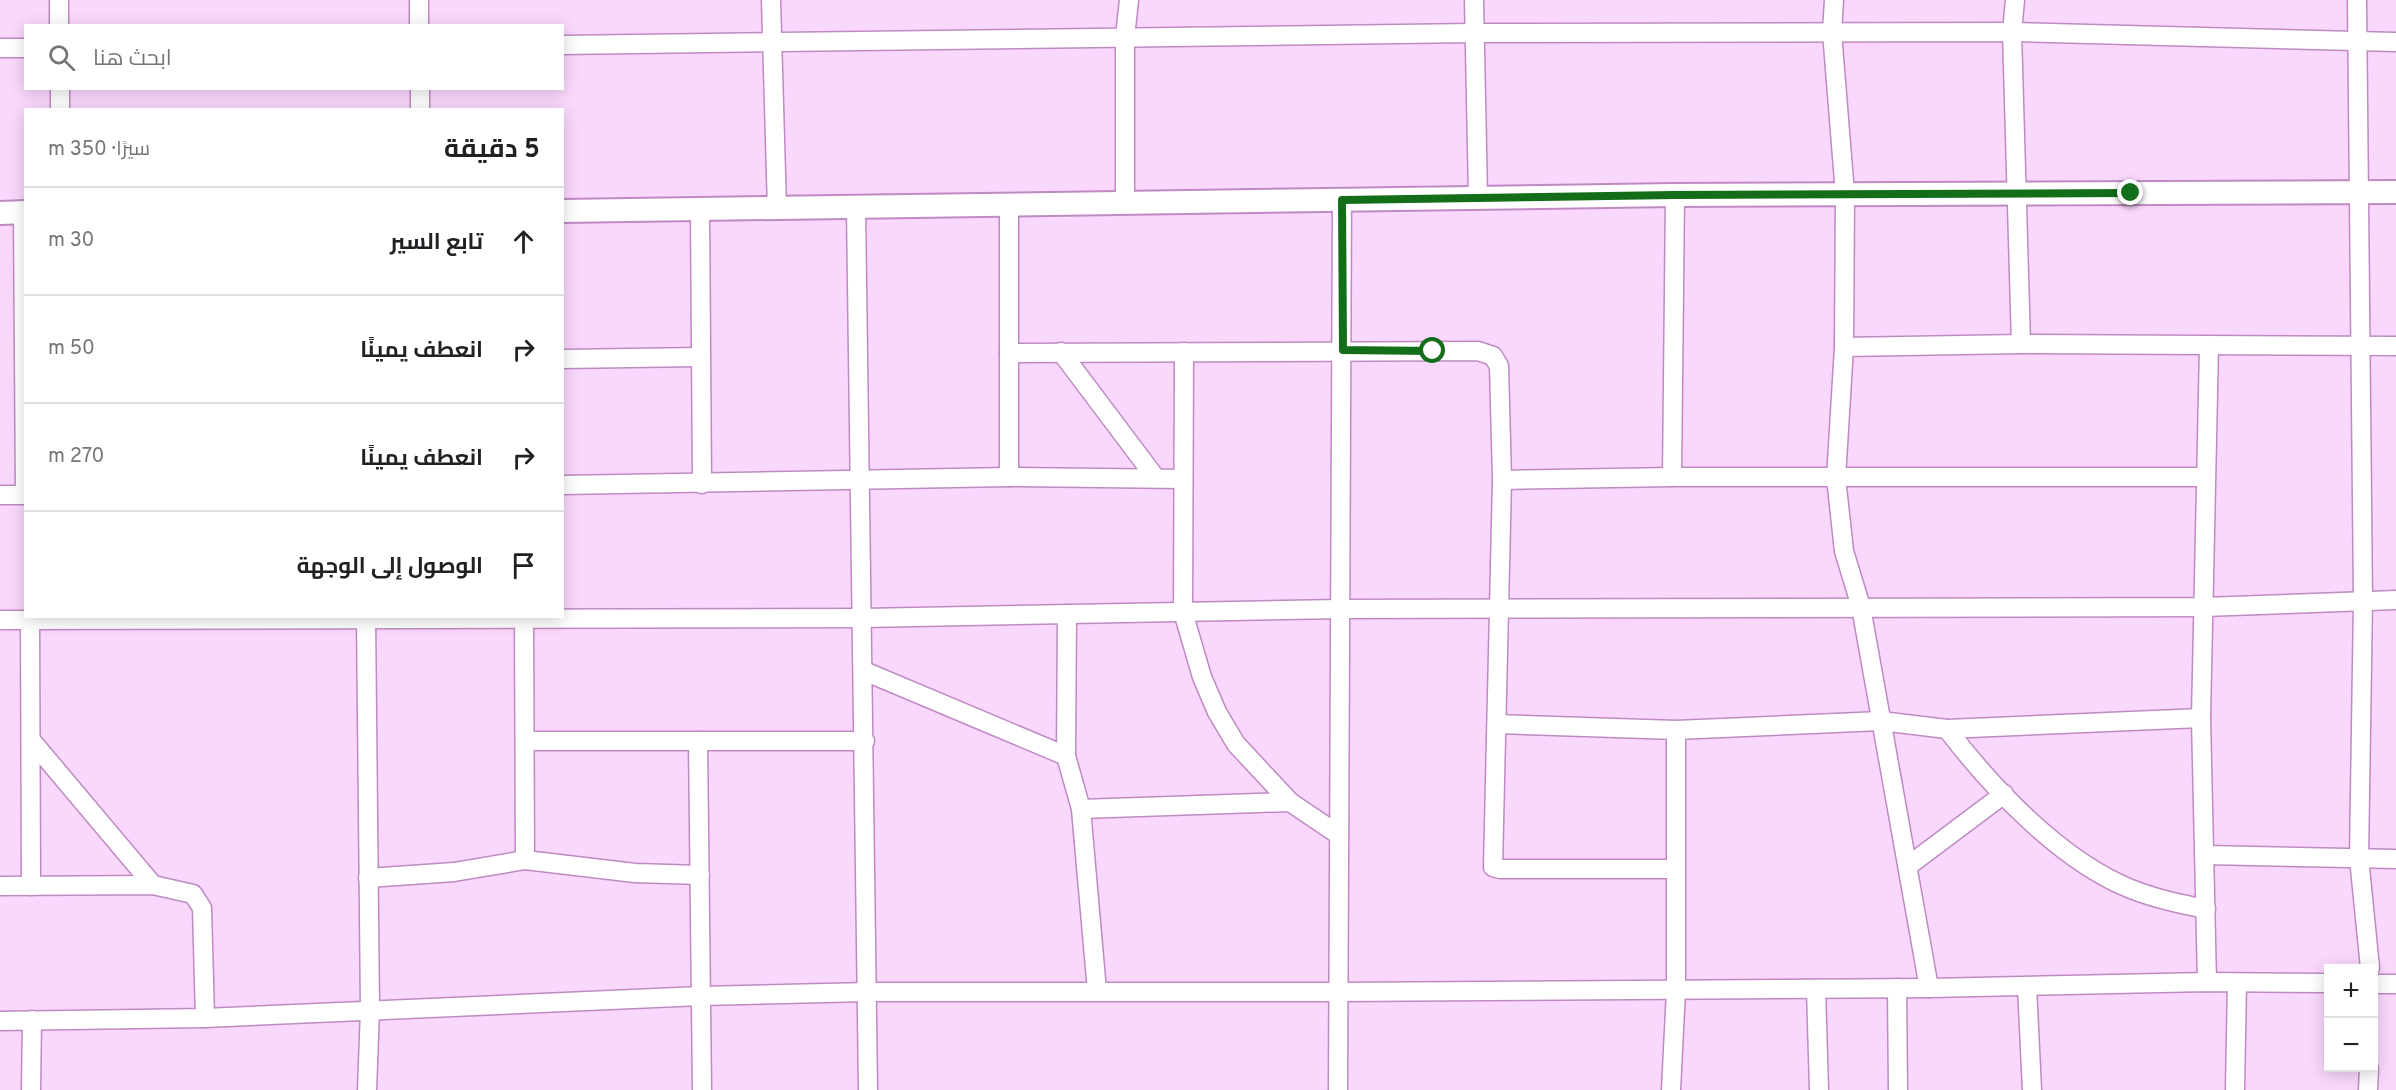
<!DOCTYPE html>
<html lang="ar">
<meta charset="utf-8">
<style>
body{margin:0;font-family:Overpass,Cairo,sans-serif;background:#f2f2f2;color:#202124;direction:rtl}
.controls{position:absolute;right:18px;bottom:18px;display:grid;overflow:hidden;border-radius:0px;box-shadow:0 3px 15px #0003}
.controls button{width:54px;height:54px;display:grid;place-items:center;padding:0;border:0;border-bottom:2px solid #e0e0e0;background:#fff;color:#202124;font:30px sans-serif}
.stop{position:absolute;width:18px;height:18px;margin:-14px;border:4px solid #136d19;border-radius:50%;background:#fff}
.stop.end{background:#136d19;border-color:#fff;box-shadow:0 2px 6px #0008}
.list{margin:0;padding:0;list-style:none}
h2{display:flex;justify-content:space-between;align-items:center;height:78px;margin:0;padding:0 24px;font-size:26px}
h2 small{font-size:20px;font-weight:400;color:#757577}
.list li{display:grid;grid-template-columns:39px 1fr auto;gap:18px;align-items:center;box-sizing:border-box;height:108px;padding:0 24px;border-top:2px solid #e0e0e0}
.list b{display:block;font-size:22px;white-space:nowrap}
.list em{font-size:20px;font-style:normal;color:#757577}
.icon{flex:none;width:33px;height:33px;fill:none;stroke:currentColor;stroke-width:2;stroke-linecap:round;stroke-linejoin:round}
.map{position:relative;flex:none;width:2396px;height:1090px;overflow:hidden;direction:ltr}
.search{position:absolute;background:#fff;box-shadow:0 3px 15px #0003;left:24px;top:24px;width:540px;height:66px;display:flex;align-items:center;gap:15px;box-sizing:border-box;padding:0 21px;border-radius:0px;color:#757577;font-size:22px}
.panel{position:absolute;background:#fff;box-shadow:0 3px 15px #0003;left:24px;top:108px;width:540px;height:510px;border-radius:0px;direction:rtl}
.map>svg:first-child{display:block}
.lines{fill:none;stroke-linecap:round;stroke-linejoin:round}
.minor-casing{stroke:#bf8ac4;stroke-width:21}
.tertiary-casing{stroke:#bf8ac4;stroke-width:26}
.minor{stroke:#fff;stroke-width:18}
.tertiary{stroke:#fff;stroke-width:22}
.route{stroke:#136d19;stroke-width:8}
</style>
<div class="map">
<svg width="2396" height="1090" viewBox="0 0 2396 1090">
<rect width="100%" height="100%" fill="#fad8fd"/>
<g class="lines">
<defs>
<g id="minor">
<path d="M771 0 777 209"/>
<path d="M1474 0 1478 197"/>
<path d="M1834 0 1832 32 1845 194 1844 347 1836 478 1844 551 1861 607 1929 988"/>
<path d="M2015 0 2012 32 2021 344"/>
<path d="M2357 0 2363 600 2359 858 2370 968"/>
<path d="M59 26V0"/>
<path d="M419 26V0"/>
<path d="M562 45 1473 33 2012 32 2396 42"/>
<path d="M0 48H26"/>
<path d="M60 88V110"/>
<path d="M420 88V110"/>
<path d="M1125 202V37L1129 0"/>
<path d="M1009 205V477"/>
<path d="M856 208 868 1090"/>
<path d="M700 210 702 484"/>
<path d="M23 212 25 495"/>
<path d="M1844 347 2021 344 2396 346"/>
<path d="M1061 352 1155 477"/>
<path d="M1184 352 1183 612 1202 677 1217 712 1236 744 1290 802"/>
<path d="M1009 353 1478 351 1493 356 1499 366 1502 480 1493 867 1500 869H1675"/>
<path d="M562 359 700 357"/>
<path d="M1672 477 1675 195"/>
<path d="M1502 480 1672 477H2205"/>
<path d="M562 485 1009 477 1183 479"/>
<path d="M0 495H26"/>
<path d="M1067 614 1066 756 1081 809 1097 991"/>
<path d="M366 616 370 1010 367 1090"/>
<path d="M524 616 525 860"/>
<path d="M30 619 31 886"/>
<path d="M0 620 864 618 1339 609 2204 607 2396 600"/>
<path d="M864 671 1066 756"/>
<path d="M1497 724 1676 730 1881 721 1947 729 2201 718"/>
<path d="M1947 729C1992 788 2061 861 2131 889 2156 899 2181 904 2206 909"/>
<path d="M31 740 153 885"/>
<path d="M526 741H865"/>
<path d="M698 741 702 1090"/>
<path d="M1081 809 1290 802 1339 835"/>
<path d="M2206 855 2396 859"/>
<path d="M1908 866 2004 794"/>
<path d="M368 878 454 872 525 860 635 873 700 875"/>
<path d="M0 886 153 885 193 894 202 908 205 1018"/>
<path d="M2207 982 2201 718 2209 346"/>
<path d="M2374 984H2396"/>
<path d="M2027 986 2032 1090"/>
<path d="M1897 988 1898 1090"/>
<path d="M1816 989 1819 1090"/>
<path d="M0 1021 205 1018 701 996 868 992H1339L1929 988 2207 982 2328 983"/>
<path d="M31 1090 32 1020"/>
<path d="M1338 1090 1342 200"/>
<path d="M1671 1090 1676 990V730"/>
<path d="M2235 1090 2237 983"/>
<path d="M2368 1090 2369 1068"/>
</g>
<g id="tertiary">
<path d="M562 211 1675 195 2396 192"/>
<path d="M0 213 26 212"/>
</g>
</defs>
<use href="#minor" class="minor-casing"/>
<use href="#tertiary" class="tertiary-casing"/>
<use href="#minor" class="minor"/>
<use href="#tertiary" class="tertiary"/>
</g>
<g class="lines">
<path class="route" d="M1433 351 1343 350 1342 200 1675 195 2131 193"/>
</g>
</svg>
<div class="controls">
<button>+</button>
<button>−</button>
</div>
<div class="stop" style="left:1433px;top:351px"></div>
<div class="stop end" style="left:2131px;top:193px"></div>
<div class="search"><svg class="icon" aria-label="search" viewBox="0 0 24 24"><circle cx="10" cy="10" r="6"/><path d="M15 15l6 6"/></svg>ابحث هنا</div>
<section class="panel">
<h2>5 دقيقة<small>سيرًا · 350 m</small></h2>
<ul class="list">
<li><svg class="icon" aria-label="ahead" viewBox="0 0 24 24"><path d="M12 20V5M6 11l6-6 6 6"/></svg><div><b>تابع السير</b></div><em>30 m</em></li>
<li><svg class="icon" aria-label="right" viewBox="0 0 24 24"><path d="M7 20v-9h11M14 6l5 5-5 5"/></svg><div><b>انعطف يمينًا</b></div><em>50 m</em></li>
<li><svg class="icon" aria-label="right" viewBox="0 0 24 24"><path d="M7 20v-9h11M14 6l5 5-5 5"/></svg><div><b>انعطف يمينًا</b></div><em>270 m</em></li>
<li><svg class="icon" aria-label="arrive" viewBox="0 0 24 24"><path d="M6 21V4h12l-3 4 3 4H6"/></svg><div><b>الوصول إلى الوجهة</b></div></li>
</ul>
</section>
</div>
